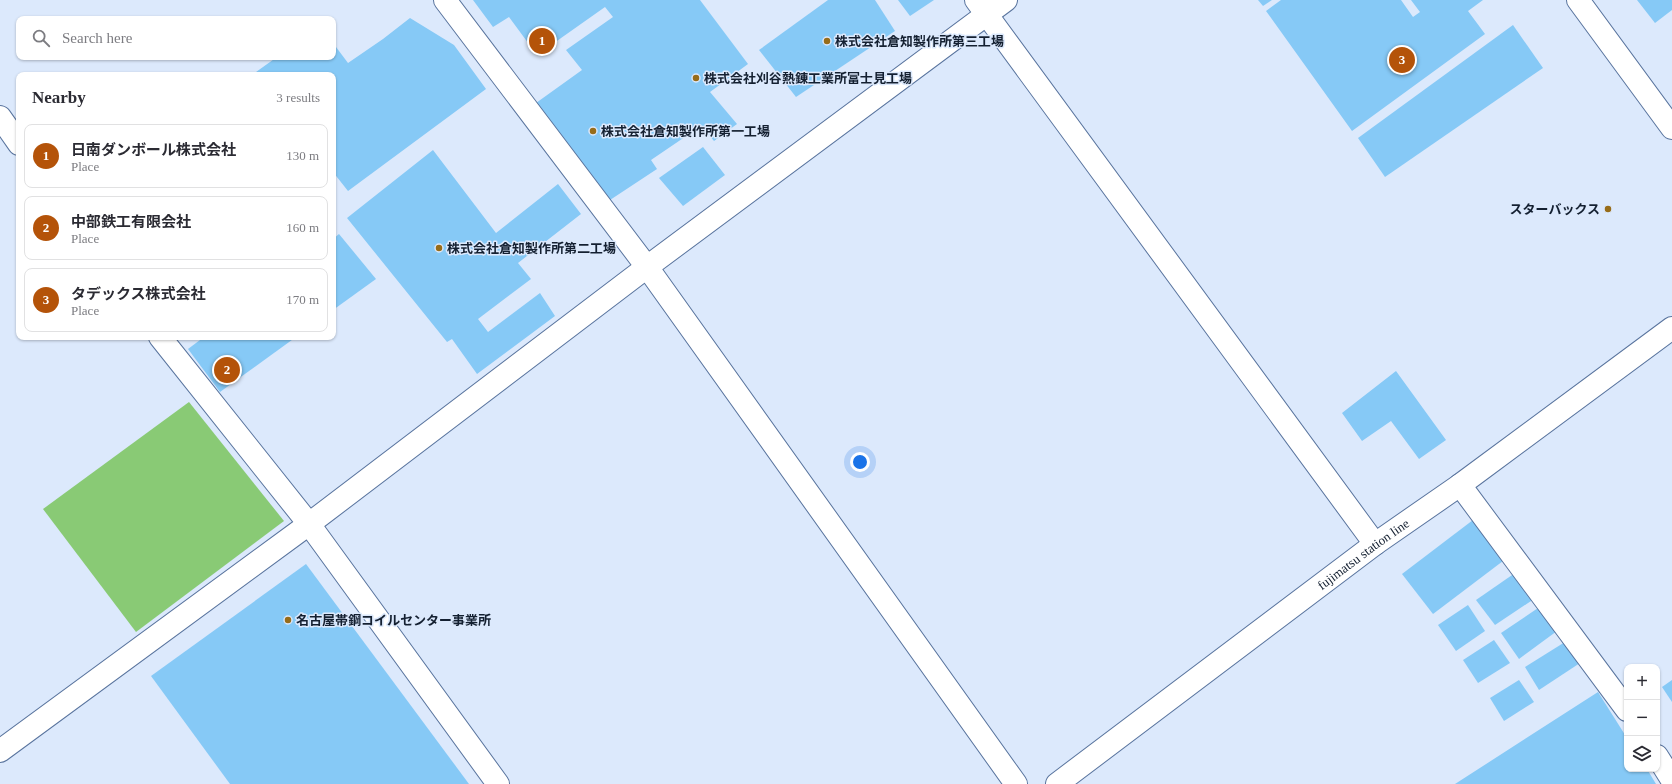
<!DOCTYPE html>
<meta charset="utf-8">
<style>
body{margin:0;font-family:"Times New Roman","Noto Sans JP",serif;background:#f2f2f3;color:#2b2b33}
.controls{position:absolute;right:12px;bottom:12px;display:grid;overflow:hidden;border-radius:8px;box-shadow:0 1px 3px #0004}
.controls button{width:36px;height:36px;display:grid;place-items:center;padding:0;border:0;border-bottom:1px solid #e1e1e2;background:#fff;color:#2b2b33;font:20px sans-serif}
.you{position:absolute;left:860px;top:462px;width:14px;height:14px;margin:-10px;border:3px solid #fff;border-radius:50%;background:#1a73e8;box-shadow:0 0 0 6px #1a73e833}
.badge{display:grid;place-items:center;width:26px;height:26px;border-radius:50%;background:#b45309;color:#fff;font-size:13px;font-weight:700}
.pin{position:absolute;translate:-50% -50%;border:2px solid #fff;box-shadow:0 1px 4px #0006}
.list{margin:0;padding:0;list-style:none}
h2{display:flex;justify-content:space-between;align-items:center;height:52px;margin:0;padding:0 16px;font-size:17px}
h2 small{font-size:13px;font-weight:400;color:#7c7c81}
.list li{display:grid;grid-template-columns:26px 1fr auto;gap:12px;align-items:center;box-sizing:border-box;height:64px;margin:0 8px 8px;padding:0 8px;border:1px solid #e1e1e2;border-radius:8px}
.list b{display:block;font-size:15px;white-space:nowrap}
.list p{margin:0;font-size:13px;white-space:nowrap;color:#7c7c81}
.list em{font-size:13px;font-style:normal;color:#7c7c81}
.icon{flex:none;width:22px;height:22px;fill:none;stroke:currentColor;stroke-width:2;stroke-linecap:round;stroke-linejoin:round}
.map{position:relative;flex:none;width:1672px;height:784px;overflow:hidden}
.search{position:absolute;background:#fff;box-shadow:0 1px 3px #0004;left:16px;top:16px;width:320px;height:44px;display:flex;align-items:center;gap:10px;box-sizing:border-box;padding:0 14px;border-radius:8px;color:#7c7c81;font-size:15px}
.panel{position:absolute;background:#fff;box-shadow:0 1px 3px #0004;left:16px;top:72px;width:320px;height:268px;border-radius:8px}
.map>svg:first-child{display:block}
.green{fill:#89ca75}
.building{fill:#86c9f6}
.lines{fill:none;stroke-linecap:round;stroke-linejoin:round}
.minor-casing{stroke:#59749e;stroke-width:24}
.tertiary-casing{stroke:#59749e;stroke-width:24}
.secondary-casing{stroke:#59749e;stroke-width:24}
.minor{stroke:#fff;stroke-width:22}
.tertiary{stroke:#fff;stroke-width:22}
.secondary{stroke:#fff;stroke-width:22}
.poi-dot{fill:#976c19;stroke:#dce9fc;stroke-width:1.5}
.labels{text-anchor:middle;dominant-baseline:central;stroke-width:3;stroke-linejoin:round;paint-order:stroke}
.poi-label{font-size:13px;font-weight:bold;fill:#142031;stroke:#dce9fc;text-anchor:start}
.street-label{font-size:13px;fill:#142031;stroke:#dce9fc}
</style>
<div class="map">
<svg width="1672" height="784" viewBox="0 0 1672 784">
<rect width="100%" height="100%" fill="#dce9fc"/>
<path class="green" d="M189 402 284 521 136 632 43 509Z"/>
<g class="building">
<path d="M473 0H700L748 64 710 92 737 124 714 141 701 126 651 160 657 169 610 200 536 103 582 70 566 50 613 17 605 7 537 55 509 17 493 27Z"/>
<path d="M828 0H875L895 31 796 97 759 50Z"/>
<path d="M898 0H934L910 16Z"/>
<path d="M1258 0H1272L1263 6Z"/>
<path d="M1281 0H1401L1413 17 1420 12 1411 0H1483L1468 11 1485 34 1352 131 1266 11Z"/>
<path d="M1637 0H1672V10L1655 23Z"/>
<path d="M410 18 454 45 486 89 348 191 333 172V75H259L256 72 277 57H333V43L348 63 383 39Z"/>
<path d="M1513 25 1543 68 1385 177 1358 138Z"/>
<path d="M703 147 725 175 683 206 659 178Z"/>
<path d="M433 150 496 233 558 184 581 214 518 263 531 279 478 319 488 332 540 293 555 316 477 374 452 339 447 342 347 218Z"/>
<path d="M339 234 376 279 333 310V239Z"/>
<path d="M204 337H296L220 392 188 349Z"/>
<path d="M1396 371 1446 440 1419 459 1391 421 1362 441 1342 413Z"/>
<path d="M1473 520 1503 561 1433 614 1402 574Z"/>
<path d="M306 564 469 784H230L151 676Z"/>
<path d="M1515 573 1534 599 1495 625 1476 600Z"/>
<path d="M1468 605 1485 631 1456 651 1438 625Z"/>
<path d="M1541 606 1557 631 1519 659 1501 633Z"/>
<path d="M1494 640 1510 663 1478 683 1463 660Z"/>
<path d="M1565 642 1580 663 1539 690 1525 667Z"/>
<path d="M1519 680 1534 702 1504 721 1490 698Z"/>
<path d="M1672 680V702L1662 687Z"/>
<path d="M1598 692 1627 738V769H1647L1656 784H1455Z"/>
</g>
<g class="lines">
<defs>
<g id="minor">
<path d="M445 0 647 267 1016 784"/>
<path d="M976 0 1375 544"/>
<path d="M0 117 19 144"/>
<path d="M160 337 309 524 498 784"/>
<path d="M1460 485 1627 710"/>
<path d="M0 751 309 524 647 267 1006 0"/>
<path d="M1657 756 1672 780"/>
</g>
<path id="tertiary" d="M1578 0 1672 128"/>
<g id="secondary">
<path id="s1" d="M1057 784 1375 544 1460 485 1672 328"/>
</g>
</defs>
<use href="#minor" class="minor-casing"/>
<use href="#tertiary" class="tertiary-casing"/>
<use href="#secondary" class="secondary-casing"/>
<use href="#minor" class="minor"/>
<use href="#tertiary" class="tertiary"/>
<use href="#secondary" class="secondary"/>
</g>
<g class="poi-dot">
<circle cx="827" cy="41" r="4"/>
<circle cx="696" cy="78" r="4"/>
<circle cx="593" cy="131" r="4"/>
<circle cx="1608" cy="209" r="4"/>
<circle cx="439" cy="248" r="4"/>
<circle cx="288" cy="620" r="4"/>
</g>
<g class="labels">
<g class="poi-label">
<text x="835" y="41">株式会社倉知製作所第三工場</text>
<text x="704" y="78">株式会社刈谷熱錬工業所富士見工場</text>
<text x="601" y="131">株式会社倉知製作所第一工場</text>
<text x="1600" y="209" text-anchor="end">スターバックス</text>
<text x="447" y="248">株式会社倉知製作所第二工場</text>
<text x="296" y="620">名古屋帯鋼コイルセンター事業所</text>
</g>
<g class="street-label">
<text stroke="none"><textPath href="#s1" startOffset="383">fujimatsu station line</textPath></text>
</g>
</g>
</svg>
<div class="controls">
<button>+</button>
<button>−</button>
<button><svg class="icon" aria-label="layers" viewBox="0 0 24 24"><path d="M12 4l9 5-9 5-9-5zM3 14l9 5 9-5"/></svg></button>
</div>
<div class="you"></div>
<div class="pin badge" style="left:542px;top:41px">1</div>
<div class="pin badge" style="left:227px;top:370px">2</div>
<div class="pin badge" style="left:1402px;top:60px">3</div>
<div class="search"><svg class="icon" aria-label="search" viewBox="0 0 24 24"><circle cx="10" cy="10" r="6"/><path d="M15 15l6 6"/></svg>Search here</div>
<section class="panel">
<h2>Nearby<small>3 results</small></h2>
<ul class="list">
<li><span class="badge">1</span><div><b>日南ダンボール株式会社</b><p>Place</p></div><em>130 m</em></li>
<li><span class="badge">2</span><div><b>中部鉄工有限会社</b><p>Place</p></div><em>160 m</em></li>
<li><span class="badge">3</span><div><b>タデックス株式会社</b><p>Place</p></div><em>170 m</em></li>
</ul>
</section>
</div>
